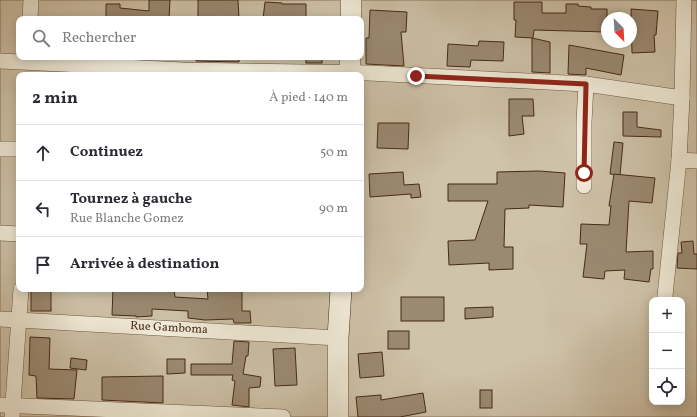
<!DOCTYPE html>
<html lang="fr">
<meta charset="utf-8">
<style>
body{margin:0;font-family:Vollkorn,serif;background:#f7f7f7;color:#2b2b33}
.controls{position:absolute;right:12px;bottom:12px;display:grid;overflow:hidden;border-radius:8px;box-shadow:0 2px 10px #0003}
.controls button{width:36px;height:36px;display:grid;place-items:center;padding:0;border:0;border-bottom:1px solid #e1e1e2;background:#fff;color:#2b2b33;font:20px sans-serif}
.compass{position:absolute;left:601px;top:12px;width:36px;height:36px;border-radius:50%;background:#fff;box-shadow:0 2px 10px #0003;rotate:156deg}
.stop{position:absolute;width:12px;height:12px;margin:-9px;border:3px solid #8f2418;border-radius:50%;background:#fff}
.stop.end{background:#8f2418;border-color:#fff;box-shadow:0 1px 4px #0008}
.list{margin:0;padding:0;list-style:none}
h2{display:flex;justify-content:space-between;align-items:center;height:52px;margin:0;padding:0 16px;font-size:17px}
h2 small{font-size:13px;font-weight:400;color:#7c7c81}
.list li{display:grid;grid-template-columns:26px 1fr auto;gap:12px;align-items:center;box-sizing:border-box;height:56px;padding:0 16px;border-top:1px solid #e1e1e2}
.list b{display:block;font-size:15px;white-space:nowrap}
.list p{margin:0;font-size:13px;white-space:nowrap;color:#7c7c81}
.list em{font-size:13px;font-style:normal;color:#7c7c81}
.icon{flex:none;width:22px;height:22px;fill:none;stroke:currentColor;stroke-width:2;stroke-linecap:round;stroke-linejoin:round}
.map{position:relative;flex:none;width:697px;height:417px;overflow:hidden}
.search{position:absolute;background:#fff;box-shadow:0 2px 10px #0003;left:16px;top:16px;width:348px;height:44px;display:flex;align-items:center;gap:10px;box-sizing:border-box;padding:0 14px;border-radius:8px;color:#7c7c81;font-size:15px}
.panel{position:absolute;background:#fff;box-shadow:0 2px 10px #0003;left:16px;top:72px;width:348px;height:220px;border-radius:8px}
.map>svg:first-child{display:block}
.green{fill:#cfc3aa;stroke:#8a7660;fill-rule:evenodd}
.building{fill:#9b8a73;stroke:#452916}
.lines{fill:none;stroke-linecap:round;stroke-linejoin:round}
.street-casing{stroke:#6e5842;stroke-width:16}
.secondary-casing{stroke:#452916;stroke-width:22}
.street{stroke:#f2eddb;stroke-width:15}
.secondary{stroke:#f2eddb;stroke-width:21}
.route{stroke:#8f2418;stroke-width:5}
.labels{text-anchor:middle;dominant-baseline:central;stroke-width:3;stroke-linejoin:round;paint-order:stroke}
.street-label{font-size:12px;fill:#452916;stroke:#f2eddb}
</style>
<div class="map">
<svg width="697" height="417" viewBox="0 0 697 417">
<rect width="100%" height="100%" fill="#ebe3c8"/>
<filter id="stains"><feTurbulence type="fractalNoise" baseFrequency=".005" numOctaves="4"/><feColorMatrix values="0 0 0 0 .2 0 0 0 0 .09 0 0 0 0 .02 0 0 0 .5 -.17"/></filter>
<radialGradient id="worn" r=".72"><stop offset=".6" stop-color="#630" stop-opacity="0"/><stop offset="1" stop-color="#630" stop-opacity=".3"/></radialGradient>
<path class="green" d="M0 0H697V417H0ZM607 18H631V42H607ZM19 19H361V57H19ZM19 75H361V289H19ZM652 300H682V402H652Z"/>
<g class="building">
<path d="M149 0H170L169 19H106V4H120V8L149 11Z"/>
<path d="M198 0H238L239 19H198Z"/>
<path d="M265 2 282 3V4H306V19H263Z"/>
<path d="M514 2H542V13H566V4H578V6L591 7V9H607V32L534 30 533 38 515 37 516 20H514Z"/>
<path d="M631 9 658 11 656 35H654L655 52 632 53Z"/>
<path d="M370 10 407 12 406 32H401L404 66 366 64V38H369Z"/>
<path d="M532 38 550 42V73L532 72Z"/>
<path d="M479 41 504 42 503 61 471 60 470 67 447 66 448 44 478 46Z"/>
<path d="M569 45 624 55 621 75 586 68V75L568 74Z"/>
<path d="M196 57H239V62L196 61Z"/>
<rect x="306" y="57" width="16" height="6"/>
<path d="M509 99H533L534 116H522L524 134 509 136Z"/>
<path d="M623 112H637V127L661 130V137L623 136Z"/>
<path d="M378 123H409L408 149 377 148Z"/>
<path d="M614 142 623 143 620 175 610 174Z"/>
<path d="M539 171 565 173 563 207 529 205V208L505 209 504 247H513V269L489 270V263L449 265 448 241 475 240 488 201H448V184H497V172Z"/>
<path d="M403 172 404 185 419 184 421 197 411 198V194L370 197 369 174Z"/>
<path d="M614 174 655 178 652 203 629 201 626 252 653 251V269H651L649 282 624 279 625 270 605 271 604 279 583 277 587 244H580L581 224 609 225 611 206H609Z"/>
<path d="M693 241 694 254H697V269L677 268 678 253H682L681 242Z"/>
<rect x="31" y="289" width="20" height="22"/>
<path d="M113 289H174L175 297 208 299 207 289H242V311H250L251 323H234L233 319 205 320 188 318V311L152 309V316L136 317V316L112 315Z"/>
<rect x="401" y="297" width="43" height="24"/>
<path d="M493 307V317L465 319V308Z"/>
<rect x="388" y="331" width="21" height="18"/>
<path d="M30 337 50 338 49 369 77 370 74 399 37 398 36 376 29 375Z"/>
<path d="M234 341 249 342 248 356H246L243 374 261 377 260 387 249 388V407L232 405 235 381 232 380 233 375H191V364H232Z"/>
<path d="M295 348 297 385 275 386 273 349Z"/>
<path d="M382 352 384 376 360 378 358 354Z"/>
<path d="M71 358 87 360 86 370 70 368Z"/>
<path d="M167 359H185V373L167 374Z"/>
<path d="M163 376V403L102 400V377Z"/>
<rect x="480" y="390" width="12" height="18"/>
<path d="M423 393 426 412 400 417H358L356 397 381 395V400Z"/>
</g>
<g class="lines">
<defs>
<g id="street">
<path d="M30 19 31 0"/>
<path d="M0 61 183 70 369 73 586 84 682 98"/>
<path d="M0 149H19"/>
<path d="M679 160 697 161"/>
<path d="M584 186V122L586 84"/>
<path d="M0 233 19 234"/>
<path d="M665 296 679 160 682 98 684 0"/>
<path d="M0 319 338 338"/>
<path d="M0 405 283 417"/>
<path d="M12 417 21 289"/>
</g>
<g id="secondary">
<path d="M351 19V0"/>
<path d="M350 75V57"/>
<path d="M338 417V338L341 289"/>
</g>
</defs>
<use href="#street" class="street-casing"/>
<use href="#secondary" class="secondary-casing"/>
<use href="#street" class="street"/>
<use href="#secondary" class="secondary"/>
</g>
<g class="lines">
<path class="route" d="M416 76 586 84 584 173"/>
</g>
<g class="labels">
<g class="street-label">
<text transform="translate(169 328) rotate(3)">Rue Gamboma</text>
</g>
</g>
<rect width="100%" height="100%" filter="url(#stains)"/>
<rect width="100%" height="100%" fill="url(#worn)"/>
</svg>
<div class="controls">
<button>+</button>
<button>−</button>
<button><svg class="icon" aria-label="locate" viewBox="0 0 24 24"><circle cx="12" cy="12" r="6"/><path d="M12 2v4M12 18v4M2 12h4M18 12h4"/></svg></button>
</div>
<svg class="compass" viewBox="-18 -18 36 36"><path d="M0-13l5 13h-10z" fill="#e53935"/><path d="M0 13l5-13h-10z" fill="#7c7c81"/></svg>
<div class="stop" style="left:584px;top:173px"></div>
<div class="stop end" style="left:416px;top:76px"></div>
<div class="search"><svg class="icon" aria-label="search" viewBox="0 0 24 24"><circle cx="10" cy="10" r="6"/><path d="M15 15l6 6"/></svg>Rechercher</div>
<section class="panel">
<h2>2 min<small>À pied · 140 m</small></h2>
<ul class="list">
<li><svg class="icon" aria-label="ahead" viewBox="0 0 24 24"><path d="M12 20V5M6 11l6-6 6 6"/></svg><div><b>Continuez</b></div><em>50 m</em></li>
<li><svg class="icon" aria-label="left" viewBox="0 0 24 24"><path d="M17 20v-9H6M10 6l-5 5 5 5"/></svg><div><b>Tournez à gauche</b><p>Rue Blanche Gomez</p></div><em>90 m</em></li>
<li><svg class="icon" aria-label="arrive" viewBox="0 0 24 24"><path d="M6 21V4h12l-3 4 3 4H6"/></svg><div><b>Arrivée à destination</b></div></li>
</ul>
</section>
</div>
